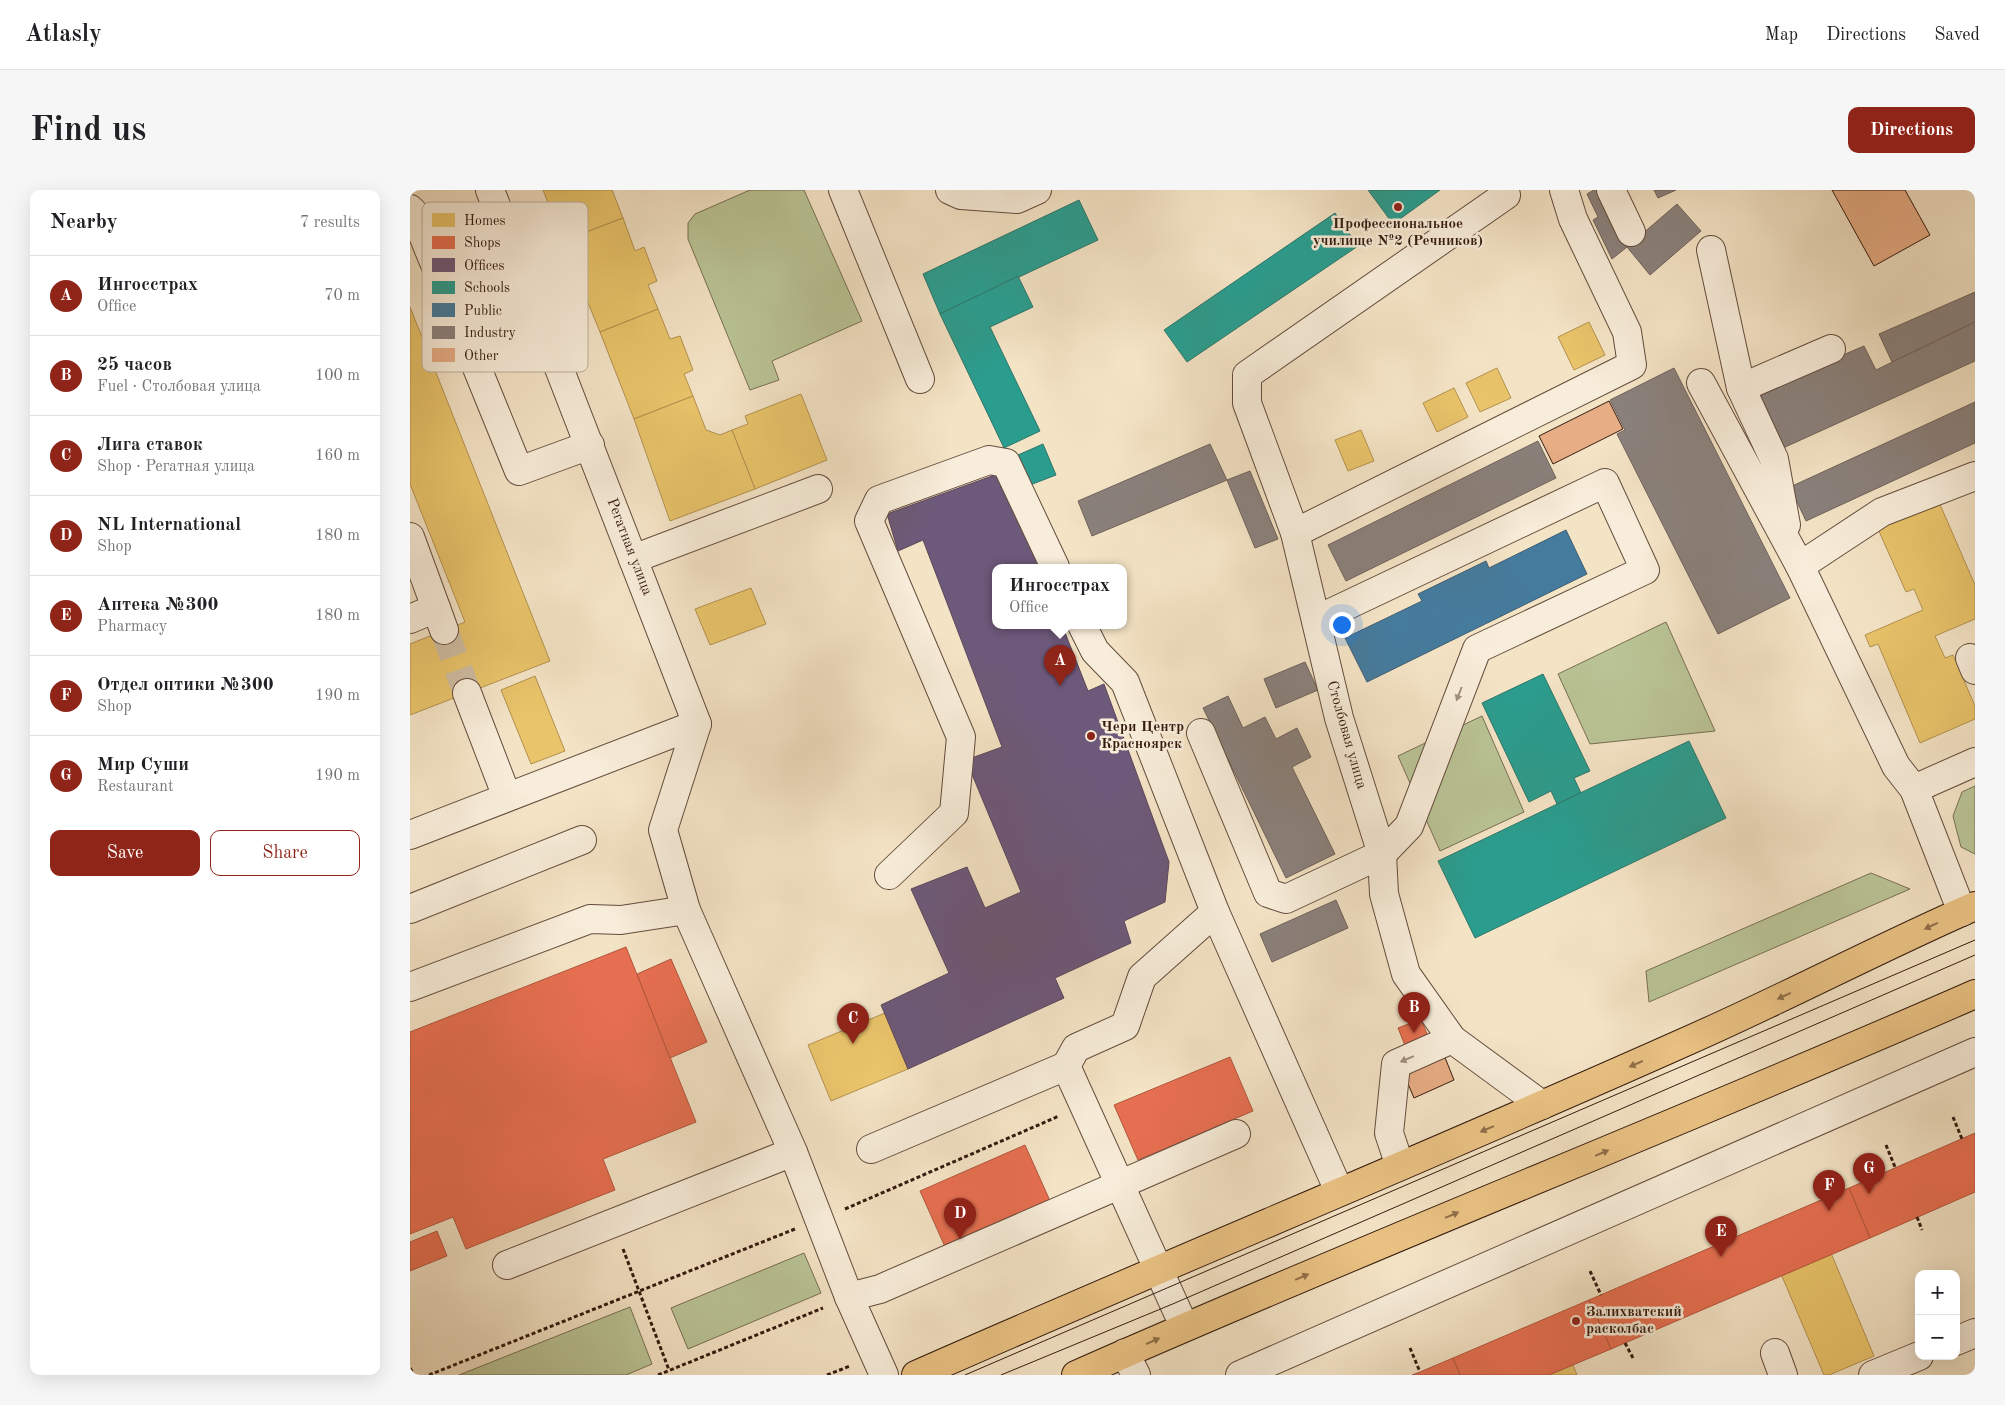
<!DOCTYPE html>
<meta charset="utf-8">
<style>
body{margin:0;font-family:"Old Standard TT",serif;background:#f6f6f6;color:#202124}
.controls{position:absolute;right:15px;bottom:15px;display:grid;overflow:hidden;border-radius:10px;box-shadow:0 5px 20px #0002}
.controls button{width:45px;height:45px;display:grid;place-items:center;padding:0;border:0;border-bottom:1px solid #e0e0e0;background:#fff;color:#202124;font:25px sans-serif}
.you{position:absolute;left:931px;top:434px;width:18px;height:18px;margin:-12px;border:4px solid #fff;border-radius:50%;background:#1a73e8;box-shadow:0 0 0 8px #1a73e833}
.badge{display:grid;place-items:center;width:32px;height:32px;border-radius:50%;background:#8f2418;color:#fff;font-size:16px;font-weight:700}
.pin{position:absolute;translate:-50% -41px;filter:drop-shadow(0 1px 2px #0008)}
.pin::after{content:'';position:absolute;top:26px;width:18px;height:15px;background:inherit;clip-path:polygon(0 0,100% 0,50% 100%)}
.popup{position:absolute;left:582px;top:374px;width:135px;height:65px;box-sizing:border-box;display:grid;place-content:center;border-radius:10px;background:#fff;filter:drop-shadow(0 1px 4px #0005);font-size:16px;white-space:nowrap;color:#757577}
.popup b{font-size:19px;color:#202124}
.popup::after{content:'';position:absolute;left:50%;top:100%;margin-left:-10px;border:10px solid transparent;border-top-color:#fff}
.list{margin:0;padding:0;list-style:none}
h2{display:flex;justify-content:space-between;align-items:center;height:65px;margin:0;padding:0 20px;font-size:21px}
h2 small{font-size:16px;font-weight:400;color:#757577}
.list li{display:grid;grid-template-columns:32px 1fr auto;gap:15px;align-items:center;box-sizing:border-box;height:80px;padding:0 20px;border-top:1px solid #e0e0e0}
.list b{display:block;font-size:19px;white-space:nowrap}
.list p{margin:0;font-size:16px;white-space:nowrap;color:#757577}
.list em{font-size:16px;font-style:normal;color:#757577}
.actions{display:flex;gap:10px;padding:15px 20px}
.actions a{flex:1;padding:11px 0;border:1px solid #8f2418;border-radius:10px;text-align:center;font-size:18px;color:#8f2418}
.actions .main{background:#8f2418;color:#fff}
.map{position:relative;flex:none;width:1565px;height:1185px;overflow:hidden;border-radius:10px}
header{display:flex;align-items:center;gap:30px;box-sizing:border-box;height:70px;padding:0 25px;background:#fff;border-bottom:1px solid #e0e0e0}
header strong{font-size:24px}
nav{display:flex;gap:28px;margin-inline-start:auto;font-size:18px}
.intro{display:flex;align-items:center;justify-content:space-between;box-sizing:border-box;height:120px;padding:0 30px}
h1{margin:0;font-size:35px}
.button{padding:12px 22px;border-radius:10px;background:#8f2418;color:#fff;font-size:18px;font-weight:700}
main{display:flex;gap:30px;padding:0 30px}
aside{flex:1;background:#fff;border-radius:10px;box-shadow:0 5px 20px #0002}
.map>svg:first-child{display:block}
.green{fill:#bac496;stroke:#776f52}
.homes{fill:#e9c46a;stroke:#b3914f}
.shops{fill:#e76f51;stroke:#b1563d}
.offices{fill:#6d597a;stroke:#5c465a}
.schools{fill:#2a9d8f;stroke:#2d7669}
.public{fill:#457b9d;stroke:#405e72}
.industry{fill:#8a817c;stroke:#70625b}
.building{fill:#e7ad85;stroke:#341a0f}
.lines{fill:none;stroke-linecap:round;stroke-linejoin:round}
.minor-tunnel{stroke:#cebca1;stroke-width:28;stroke-dasharray:28 14;stroke-linecap:butt}
.minor-casing{stroke:#644c3d;stroke-width:30}
.highway-casing{stroke:#341a0f;stroke-width:30}
.path{stroke:#341a0f;stroke-width:3;stroke-dasharray:4 2.5;stroke-linecap:butt}
.minor{stroke:#f8edda;stroke-width:28}
.highway{stroke:#eac283;stroke-width:28}
.tram{stroke:#341a0f;stroke-width:1}
.oneway{fill:#a08e7f}
.oneway2{fill:#8f6e49}
.poi-dot{fill:#8f2418;stroke:#f8edda;stroke-width:2}
.labels{text-anchor:middle;dominant-baseline:central;stroke-width:5;stroke-linejoin:round;paint-order:stroke}
.poi-label{font-size:15px;font-weight:bold;fill:#341a0f;stroke:#f8edda;text-anchor:start}
.street-label{font-size:15px;fill:#341a0f;stroke:#f8edda}
.key{fill:#f8edda;stroke:#bdae9d;stroke-width:1}
.key-label{font-size:14px;fill:#341a0f}
</style>
<header>
<strong>Atlasly</strong>
<nav><a>Map</a><a>Directions</a><a>Saved</a></nav>
</header>
<div class="intro"><h1>Find us</h1><a class="button">Directions</a></div>
<main>
<aside>
<h2>Nearby<small>7 results</small></h2>
<ul class="list">
<li><span class="badge">A</span><div><b>Ингосстрах</b><p>Office</p></div><em>70 m</em></li>
<li><span class="badge">B</span><div><b>25 часов</b><p>Fuel · Столбовая улица</p></div><em>100 m</em></li>
<li><span class="badge">C</span><div><b>Лига ставок</b><p>Shop · Регатная улица</p></div><em>160 m</em></li>
<li><span class="badge">D</span><div><b>NL International</b><p>Shop</p></div><em>180 m</em></li>
<li><span class="badge">E</span><div><b>Аптека №300</b><p>Pharmacy</p></div><em>180 m</em></li>
<li><span class="badge">F</span><div><b>Отдел оптики №300</b><p>Shop</p></div><em>190 m</em></li>
<li><span class="badge">G</span><div><b>Мир Суши</b><p>Restaurant</p></div><em>190 m</em></li>
</ul>
<div class="actions"><a class="main">Save</a><a>Share</a></div>
</aside>
<div class="map">
<svg width="1565" height="1185" viewBox="0 0 1565 1185">
<rect width="100%" height="100%" fill="#f4e4c6"/>
<filter id="stains"><feTurbulence type="fractalNoise" baseFrequency=".004" numOctaves="4"/><feColorMatrix values="0 0 0 0 .2 0 0 0 0 .09 0 0 0 0 .02 0 0 0 .5 -.17"/></filter>
<radialGradient id="worn" r=".72"><stop offset=".6" stop-color="#630" stop-opacity="0"/><stop offset="1" stop-color="#630" stop-opacity=".3"/></radialGradient>
<g class="green">
<path d="M340 0H394L452 131 362 171 369 190 340 200 278 49V33L285 24Z"/>
<path d="M1256 432 1305 541 1180 554 1148 484Z"/>
<path d="M1072 526 1114 622 1030 661 988 566Z"/>
<path d="M1565 596V664L1551 657 1543 626 1552 602Z"/>
<path d="M1461 683 1500 699 1239 812 1236 781Z"/>
<path d="M394 1063 411 1103 278 1159 261 1118Z"/>
<path d="M220 1117 242 1174 216 1185H49Z"/>
</g>
<g class="homes">
<path d="M133 0H202L213 28 153 51Z"/>
<path d="M213 28 225 61 234 57 247 91 238 95 248 119 190 142 153 51Z"/>
<path d="M0 117 140 471 0 525V454L55 432 0 294Z"/>
<path d="M248 119 260 149 270 146 283 180 274 184 283 206 224 229 190 142Z"/>
<path d="M1179 132 1195 165 1164 180 1148 147Z"/>
<path d="M1087 178 1101 208 1070 222 1056 193Z"/>
<path d="M1044 198 1058 227 1027 242 1013 213Z"/>
<path d="M391 204 417 270 345 299 322 240 338 234 335 226Z"/>
<path d="M283 206 296 240 310 245 322 240 345 299 260 331 224 229Z"/>
<path d="M951 240 964 271 938 281 925 250Z"/>
<path d="M1529 312 1565 395V429L1525 446 1535 468 1543 465 1565 516V529L1510 553 1468 454 1460 457 1455 445 1513 420 1504 399 1496 402 1468 339Z"/>
<path d="M341 398 356 434 300 455 285 419Z"/>
<path d="M125 486 155 561 121 574 91 500Z"/>
<path d="M475 823 498 879 421 911 398 855Z"/>
<path d="M1421 1063 1464 1166 1419 1185H1414L1371 1084Z"/>
<path d="M1163 1175 1167 1185H1139Z"/>
</g>
<g class="shops">
<path d="M216 757 286 932 193 969 205 1000 56 1059 43 1027 0 1044V842Z"/>
<path d="M261 769 297 852 260 868 227 784Z"/>
<path d="M1011 829 1019 849 996 858 988 838Z"/>
<path d="M820 867 843 921 728 970 704 915Z"/>
<path d="M1565 943V1002L1460 1048 1439 998Z"/>
<path d="M615 955 641 1013 536 1059 510 1001Z"/>
<path d="M1439 998 1460 1048 1201 1159 1179 1110Z"/>
<path d="M27 1041 37 1066 0 1081V1052Z"/>
<path d="M1179 1110 1201 1159 1139 1185H1050L1043 1168Z"/>
<path d="M1043 1168 1050 1185H1002L1010 1182Z"/>
</g>
<path class="offices" d="M593 282 630 377H586V435H652L678 501 694 494 759 672 755 712 714 731 721 753 645 788 654 808 498 879 471 815 539 783 501 699 557 677 575 718 611 702 556 570 592 557 513 350 488 361 477 324Z"/>
<g class="schools">
<path d="M958 0H1030L983 34Z"/>
<path d="M669 10 688 50 530 124 513 84Z"/>
<path d="M925 23 948 56 777 172 754 140Z"/>
<path d="M608 86 623 117 580 137 630 241 594 258 530 124Z"/>
<path d="M633 254 646 285 620 295 608 265Z"/>
<path d="M1133 484 1180 581 1164 588 1171 603 1147 614 1141 601 1119 612 1072 513Z"/>
<path d="M1279 551 1316 628 1065 748 1028 671Z"/>
</g>
<path class="public" d="M1156 340 1177 384 957 492 935 448 1012 411 1008 404 1076 371 1079 378Z"/>
<g class="industry">
<path d="M1184 0H1190L1217 57 1202 69 1183 30 1188 27 1177 4Z"/>
<path d="M1244 0H1266L1248 8Z"/>
<path d="M1267 14 1291 41 1240 85 1217 57Z"/>
<path d="M1565 102V132L1482 172 1469 144Z"/>
<path d="M1565 132V171L1373 258 1346 202 1454 156 1466 180Z"/>
<path d="M1264 178 1380 408 1308 444 1207 244 1215 240 1200 210Z"/>
<path d="M1565 212V253L1396 331 1380 297Z"/>
<path d="M1128 251 1146 288 936 391 918 355Z"/>
<path d="M800 254 817 290 682 346 668 311Z"/>
<path d="M840 281 868 349 845 358 817 290Z"/>
<path d="M895 472 908 500 866 518 854 489Z"/>
<path d="M818 506 833 538 855 527 866 549 887 538 901 567 882 577 925 664 876 688 793 518Z"/>
<path d="M926 710 938 738 862 772 850 744Z"/>
</g>
<g class="building">
<path d="M1422 0H1495L1520 45 1464 76Z"/>
<path d="M1199 211 1213 239 1143 274 1129 246Z"/>
<path d="M1034 865 1044 890 1004 908 993 882Z"/>
</g>
<g class="lines">
<path class="minor-tunnel" d="M34 440 57 503"/>
<defs>
<g id="minor">
<path d="M80 0 287 534 253 640 276 720 383 962 439 1107 474 1185"/>
<path d="M433 0 510 189"/>
<path d="M540 0 551 5 607 9 627 0"/>
<path d="M1201 0 1221 42"/>
<path d="M1096 5 837 185V213L885 343 929 528 972 664 974 704 996 784 1042 849 1132 915"/>
<path d="M0 19 4 23 109 281 180 255"/>
<path d="M1301 60 1331 198 1364 269 1376 335"/>
<path d="M1291 193 1390 376 1486 576 1504 599 1552 722"/>
<path d="M1331 198 1421 159"/>
<path d="M885 343 1222 175 1217 142 1163 29 1154 0"/>
<path d="M0 347 26 418"/>
<path d="M223 369 408 299"/>
<path d="M1390 376 1472 322 1565 286"/>
<path d="M0 429 26 418 34 440"/>
<path d="M672 435 685 461 715 492 805 722 929 1001"/>
<path d="M1560 468 1565 480"/>
<path d="M57 503 97 607"/>
<path d="M791 543 858 703 876 709 972 664 999 636 1067 459 1235 380 1195 293 906 430"/>
<path d="M1504 599 1565 572"/>
<path d="M0 645 287 534"/>
<path d="M479 685 544 623 551 547 459 331 469 310 579 270 596 273 645 377"/>
<path d="M0 719 172 650"/>
<path d="M0 797 180 729 211 730 276 720"/>
<path d="M656 876 666 858 715 836 732 787 805 722"/>
<path d="M461 959 656 876 774 1136"/>
<path d="M990 976 979 943 986 874 1042 849"/>
<path d="M97 1075 383 962"/>
<path d="M439 1107 470 1099 826 944"/>
<path d="M1546 1151 1565 1143"/>
<path d="M715 1163 726 1185"/>
<path d="M1365 1163 1373 1185"/>
<path d="M830 1185 1565 862"/>
<path d="M1463 1185 1509 1166"/>
</g>
<g id="highway">
<path d="M506 1185C762 1072 1020 966 1275 852 1373 809 1467 759 1565 716"/>
<path d="M666 1185C964 1053 1267 935 1565 804"/>
</g>
</defs>
<use href="#minor" class="minor-casing"/>
<use href="#highway" class="highway-casing"/>
<g class="path">
<path d="M1543 927 1552 949"/>
<path d="M1476 955 1485 977"/>
<path d="M435 1019 649 926"/>
<path d="M1507 1027 1512 1040"/>
<path d="M213 1059 259 1180"/>
<path d="M1180 1081 1191 1105"/>
<path d="M1215 1153 1223 1168"/>
<path d="M1000 1158 1010 1182"/>
<path d="M0 1178 4 1185"/>
<path d="M19 1185 385 1039"/>
<path d="M248 1185 413 1118"/>
<path d="M417 1185 440 1176"/>
</g>
<use href="#minor" class="minor"/>
<use href="#highway" class="highway"/>
<g class="tram">
<path d="M555 1185 1565 750"/>
<path d="M591 1185 765 1113 1565 765"/>
</g>
</g>
<defs><path id="oneway-solid" d="M-6-.8H1V-3.2L6.5 0L1 3.2V.8H-6Z" transform="scale(1.25)"/></defs>
<g class="oneway">
<use href="#oneway-solid" transform="translate(1049 504) rotate(111)"/>
<use href="#oneway-solid" transform="translate(997 869) rotate(157)"/>
</g>
<g class="oneway2">
<use href="#oneway-solid" transform="translate(1521 736) rotate(155)"/>
<use href="#oneway-solid" transform="translate(1374 806) rotate(155)"/>
<use href="#oneway-solid" transform="translate(1226 874) rotate(156)"/>
<use href="#oneway-solid" transform="translate(1077 939) rotate(157)"/>
<use href="#oneway-solid" transform="translate(1192 963) rotate(-23)"/>
<use href="#oneway-solid" transform="translate(1042 1025) rotate(-23)"/>
<use href="#oneway-solid" transform="translate(892 1087) rotate(-23)"/>
<use href="#oneway-solid" transform="translate(743 1151) rotate(-24)"/>
</g>
<g class="poi-dot">
<circle cx="988" cy="17" r="5"/>
<circle cx="681" cy="546" r="5"/>
<circle cx="1166" cy="1131" r="5"/>
</g>
<g class="labels">
<g class="poi-label">
<text x="988" y="34" text-anchor="middle">Профессиональное<tspan x="988" dy="17">училище Nº2 (Речников)</tspan></text>
<text x="691" y="537">Чери Центр<tspan x="691" dy="17">Красноярск</tspan></text>
<text x="1176" y="1122">Залихватский<tspan x="1176" dy="17">расколбас</tspan></text>
</g>
<g class="street-label">
<text transform="translate(219 357) rotate(69)">Регатная улица</text>
<text transform="translate(936 545) rotate(74)">Столбовая улица</text>
</g>
</g>
<rect x="12" y="12" width="166" height="170" rx="8" class="key"/>
<rect x="22" y="23" width="23" height="14" fill="#e9c46a"/>
<rect x="22" y="46" width="23" height="13" fill="#e76f51"/>
<rect x="22" y="68" width="23" height="14" fill="#6d597a"/>
<rect x="22" y="91" width="23" height="13" fill="#2a9d8f"/>
<rect x="22" y="113" width="23" height="14" fill="#457b9d"/>
<rect x="22" y="136" width="23" height="13" fill="#8a817c"/>
<rect x="22" y="158" width="23" height="14" fill="#e7ad85"/>
<g class="key-label">
<text x="54" y="35">Homes</text>
<text x="54" y="57">Shops</text>
<text x="54" y="80">Offices</text>
<text x="54" y="102">Schools</text>
<text x="54" y="125">Public</text>
<text x="54" y="147">Industry</text>
<text x="54" y="170">Other</text>
</g>
<rect width="100%" height="100%" filter="url(#stains)"/>
<rect width="100%" height="100%" fill="url(#worn)"/>
</svg>
<div class="controls">
<button>+</button>
<button>−</button>
</div>
<div class="you"></div>
<div class="pin badge" style="left:650px;top:496px">A</div>
<div class="popup"><b>Ингосстрах</b>Office</div>
<div class="pin badge" style="left:1004px;top:843px">B</div>
<div class="pin badge" style="left:443px;top:854px">C</div>
<div class="pin badge" style="left:550px;top:1049px">D</div>
<div class="pin badge" style="left:1311px;top:1067px">E</div>
<div class="pin badge" style="left:1419px;top:1021px">F</div>
<div class="pin badge" style="left:1459px;top:1004px">G</div>
</div>
</main>
